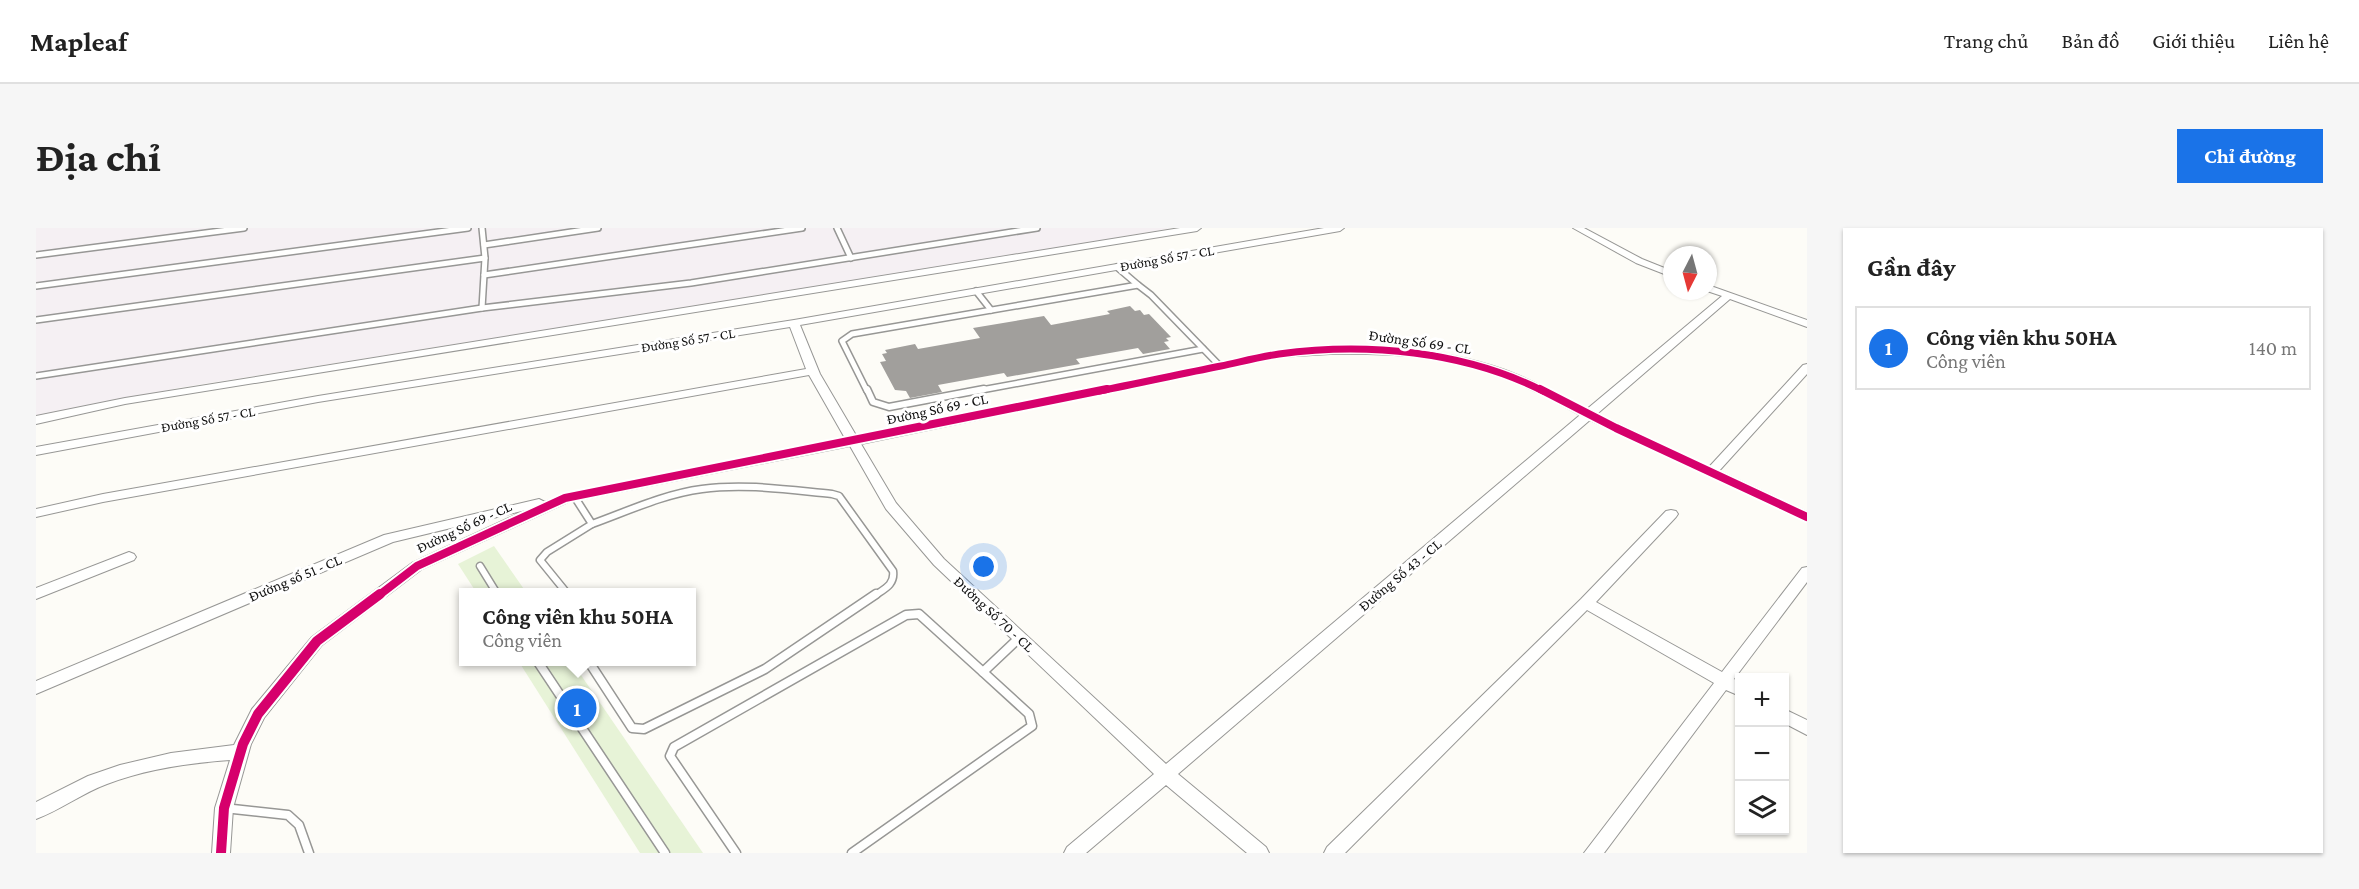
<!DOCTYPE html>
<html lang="vi">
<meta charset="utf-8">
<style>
body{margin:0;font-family:"Crimson Pro",serif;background:#f6f6f6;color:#222}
.controls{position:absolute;right:18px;bottom:18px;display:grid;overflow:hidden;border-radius:0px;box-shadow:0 2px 4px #0004}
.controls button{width:54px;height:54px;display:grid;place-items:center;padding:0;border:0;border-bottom:2px solid #e0e0e0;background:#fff;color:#222;font:30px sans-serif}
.compass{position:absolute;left:1627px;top:18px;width:54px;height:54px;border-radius:50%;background:#fff;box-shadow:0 2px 4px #0004;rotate:186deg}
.you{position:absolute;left:948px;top:339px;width:21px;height:21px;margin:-15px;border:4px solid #fff;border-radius:50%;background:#1a73e8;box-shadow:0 0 0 9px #1a73e833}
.badge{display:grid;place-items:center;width:39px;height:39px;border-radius:50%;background:#1a73e8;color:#fff;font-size:20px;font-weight:700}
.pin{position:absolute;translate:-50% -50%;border:3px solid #fff;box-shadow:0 2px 6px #0006}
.popup{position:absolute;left:423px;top:360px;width:237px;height:78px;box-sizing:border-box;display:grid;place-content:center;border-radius:0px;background:#fff;filter:drop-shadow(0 2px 4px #0005);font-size:20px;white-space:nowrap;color:#767676}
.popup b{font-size:22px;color:#222}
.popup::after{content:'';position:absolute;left:50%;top:100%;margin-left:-12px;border:12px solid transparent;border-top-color:#fff}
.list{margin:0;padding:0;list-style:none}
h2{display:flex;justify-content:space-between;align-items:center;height:78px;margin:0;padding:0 24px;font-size:26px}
h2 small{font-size:20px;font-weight:400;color:#767676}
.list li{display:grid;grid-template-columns:39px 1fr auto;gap:18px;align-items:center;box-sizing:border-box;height:84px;margin:0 12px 12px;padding:0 12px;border:2px solid #e0e0e0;border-radius:0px}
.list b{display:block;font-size:22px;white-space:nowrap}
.list p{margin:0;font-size:20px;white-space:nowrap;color:#767676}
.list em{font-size:20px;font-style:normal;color:#767676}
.icon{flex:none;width:33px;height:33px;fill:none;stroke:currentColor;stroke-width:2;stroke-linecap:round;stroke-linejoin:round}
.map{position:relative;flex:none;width:1771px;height:625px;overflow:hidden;border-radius:0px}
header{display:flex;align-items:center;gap:36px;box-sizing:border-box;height:84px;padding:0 30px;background:#fff;border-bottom:2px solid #e0e0e0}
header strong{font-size:28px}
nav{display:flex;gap:33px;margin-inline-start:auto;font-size:21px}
.intro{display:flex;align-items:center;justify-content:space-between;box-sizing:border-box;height:144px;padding:0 36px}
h1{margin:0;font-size:42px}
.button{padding:15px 27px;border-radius:0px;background:#1a73e8;color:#fff;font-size:21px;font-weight:700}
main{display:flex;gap:36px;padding:0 36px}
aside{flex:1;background:#fff;border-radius:0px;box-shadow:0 2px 4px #0004}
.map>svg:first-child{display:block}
.industrial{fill:#f5f0f3}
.green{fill:#e7f3d7}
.building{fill:#a19f9c}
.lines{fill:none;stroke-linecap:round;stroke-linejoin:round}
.service-far2-casing{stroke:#979795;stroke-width:8}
.service-far1-casing{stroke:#979795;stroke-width:9}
.service-casing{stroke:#979795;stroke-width:11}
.minor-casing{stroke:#979795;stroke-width:2}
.service-far2{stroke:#fffffe;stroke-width:5}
.service-far1{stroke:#fffffe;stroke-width:6}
.service{stroke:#fffffe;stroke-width:8}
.minor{fill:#fffffe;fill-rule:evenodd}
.cycleway-far2-casing{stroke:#fff;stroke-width:10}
.cycleway-far1-casing{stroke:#fff;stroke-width:12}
.cycleway-casing{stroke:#fff;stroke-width:14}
.cycleway-far2{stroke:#d6006c;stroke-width:7}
.cycleway-far1{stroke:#d6006c;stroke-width:8}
.cycleway{stroke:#d6006c;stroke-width:10}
.labels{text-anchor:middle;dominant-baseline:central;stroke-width:6;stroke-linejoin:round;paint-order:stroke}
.far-street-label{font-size:14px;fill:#111;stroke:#fff}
.street-label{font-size:15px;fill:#111;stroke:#fff}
</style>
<header>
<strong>Mapleaf</strong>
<nav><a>Trang chủ</a><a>Bản đồ</a><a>Giới thiệu</a><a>Liên hệ</a></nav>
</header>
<div class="intro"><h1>Địa chỉ</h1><a class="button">Chỉ đường</a></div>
<main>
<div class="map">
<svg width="1771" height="625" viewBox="0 0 1771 625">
<rect width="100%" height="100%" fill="#fdfcf7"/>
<path class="industrial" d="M0 0H1136L916 38 142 160 0 191Z"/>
<g class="green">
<path d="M458 318 490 364H440L422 336Z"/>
<path d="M483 434H536L667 625H604Z"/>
</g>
<path class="building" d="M1094 78 1099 83 1104 82 1108 87 1113 86 1135 109 1130 110 1133 113 1128 114 1134 121 1107 126 1102 120 1040 131 1044 136 971 149 968 145 902 157 906 164 874 170 870 163 859 162 844 134 850 133 846 126 851 125 849 122 879 116 882 121 944 110 937 100 1008 88 1015 97 1074 86 1071 83Z"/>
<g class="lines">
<defs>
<g id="service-far2">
<path d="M446 0 449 30 446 80"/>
<path d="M801 0 815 30"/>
<path d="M448 17 562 0"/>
<path d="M0 27 208 0"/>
<path d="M1081 39 1102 57"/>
<path d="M448 47 766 0"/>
<path d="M0 58 432 0"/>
<path d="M940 63 955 82"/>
<path d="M0 92 449 30"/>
<path d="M0 148 446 80 655 55 1001 0"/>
<path d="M831 163 806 113 816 106 1102 57 1115 67 1184 138"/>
<path d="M940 163 1167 121"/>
</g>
<g id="service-far1">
<path d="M831 161 837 174 853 179 948 161"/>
<path d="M556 296C592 283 628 266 666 261 709 255 754 262 796 266L803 268 857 343C859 357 848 361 838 368"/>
<path d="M444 338 460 364"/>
<path d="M530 364 504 332 511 324 556 296 538 268"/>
</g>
<g id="service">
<path d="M502 434 629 625"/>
<path d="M553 434 596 500 608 501 729 441 840 366"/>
<path d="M188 580 252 587 263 597 273 625"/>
<path d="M700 625 634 528 638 519 870 387 883 386 947 444"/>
<path d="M816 625 996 498 993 486 947 444 983 410"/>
</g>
<g id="minor">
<path d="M1144 0H1165L1161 3 89 176 0 196V188L89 170Z"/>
<path d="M1288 0H1308L1304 3 764 97 784 146 821 209 1242 123C1317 117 1397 116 1469 142 1497 152 1524 168 1551 181L1686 68 1671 63 1672 57 1771 92V99L1694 71 1561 186 1673 239 1767 137 1771 136V146L1683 243 1771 284V293L1554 192 1142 546 1230 619 1233 625H1211L1130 557 1050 625H1028L1031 619 1118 546 898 337 850 281 814 218 532 274 386 341 286 417 228 490 215 516 197 580 194 625H176L179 580 194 532C153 535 110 541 71 556 46 565 25 582 0 591V574L52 548 84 537 135 525 198 517 216 481 276 409 376 335 490 282 357 314 0 466V453L348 307 503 271 509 274 529 266 810 212 773 147 67 274 0 289V281L67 266 770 141 754 99 282 174 0 227V219L282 168 758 92ZM1294 126C1349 125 1406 127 1458 145 1488 156 1516 172 1544 187L1130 536 908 331 860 275 825 216 1242 129Z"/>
<path d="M1537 0H1548L1606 31 1636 43V49L1600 35Z"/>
<path d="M1635 282 1640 283 1642 286 1640 289 1560 374 1686 444 1766 340 1771 339V354L1698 451 1704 454V468L1690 462 1568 625H1548L1678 455 1551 382 1309 625H1288L1291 619 1545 371 1630 283Z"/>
<path d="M93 324 98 326 100 329 98 332 0 371V360Z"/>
<path d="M1748 481 1771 492V507L1748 495Z"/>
</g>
</defs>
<use href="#service-far2" class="service-far2-casing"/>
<use href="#service-far1" class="service-far1-casing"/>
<use href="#service" class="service-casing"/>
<use href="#minor" class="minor-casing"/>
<use href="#service-far2" class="service-far2"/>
<use href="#service-far1" class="service-far1"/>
<use href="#service" class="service"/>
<use href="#minor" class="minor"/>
<defs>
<path id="cycleway-far2" d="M1063 163C1104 155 1144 146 1185 138 1204 134 1223 129 1243 126 1330 114 1428 123 1507 163"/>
<g id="cycleway-far1">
<path d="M1504 161 1580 200 1771 289"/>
<path d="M342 368 381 338 529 270 1071 161"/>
</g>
<path id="cycleway" d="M185 625 188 580 207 516 222 486 281 413 344 366"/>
</defs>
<use href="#cycleway-far2" class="cycleway-far2-casing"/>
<use href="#cycleway-far1" class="cycleway-far1-casing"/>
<use href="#cycleway" class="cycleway-casing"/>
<use href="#cycleway-far2" class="cycleway-far2"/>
<use href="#cycleway-far1" class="cycleway-far1"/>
<use href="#cycleway" class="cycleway"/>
</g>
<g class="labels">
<g class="far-street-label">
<text transform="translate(1131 30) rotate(-10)">Đường Số 57 - CL</text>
<text transform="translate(652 112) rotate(-9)">Đường Số 57 - CL</text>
<text transform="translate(172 191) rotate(-10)">Đường Số 57 - CL</text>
</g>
<g class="street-label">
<text transform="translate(1384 114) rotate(8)">Đường Số 69 - CL</text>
<text transform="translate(901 181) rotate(-12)">Đường Số 69 - CL</text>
<text transform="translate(428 299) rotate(-25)">Đường Số 69 - CL</text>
<text transform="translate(1364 347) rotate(-40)">Đường Số 43 - CL</text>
<text transform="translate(259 350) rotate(-23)">Đường số 51 - CL</text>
<text transform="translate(958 386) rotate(43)">Đường Số 70 - CL</text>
</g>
</g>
</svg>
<div class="controls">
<button>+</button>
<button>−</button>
<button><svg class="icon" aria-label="layers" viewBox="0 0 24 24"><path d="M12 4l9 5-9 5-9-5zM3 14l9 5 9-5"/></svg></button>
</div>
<svg class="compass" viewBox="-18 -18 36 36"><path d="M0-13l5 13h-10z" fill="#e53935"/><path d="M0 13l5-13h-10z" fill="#767676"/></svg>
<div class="you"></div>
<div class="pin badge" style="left:541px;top:480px">1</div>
<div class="popup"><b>Công viên khu 50HA</b>Công viên</div>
</div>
<aside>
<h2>Gần đây<small></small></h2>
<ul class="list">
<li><span class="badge">1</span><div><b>Công viên khu 50HA</b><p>Công viên</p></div><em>140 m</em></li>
</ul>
</aside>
</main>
